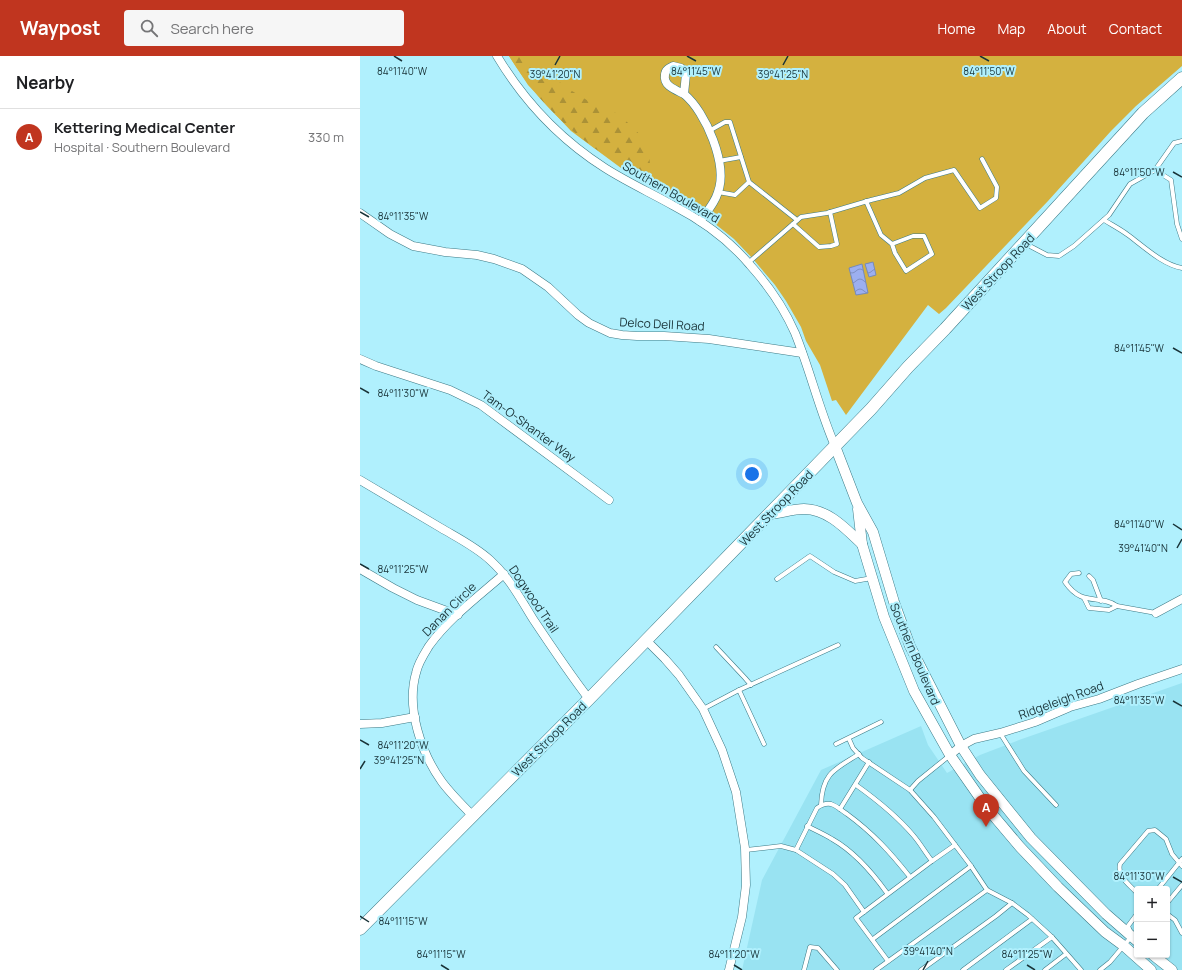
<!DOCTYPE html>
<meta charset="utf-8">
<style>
body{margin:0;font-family:Manrope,sans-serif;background:#f6f6f6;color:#202124}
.controls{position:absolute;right:12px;bottom:12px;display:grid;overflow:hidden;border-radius:4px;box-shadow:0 1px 3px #0004}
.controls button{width:36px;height:36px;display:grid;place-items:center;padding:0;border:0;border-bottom:1px solid #e0e0e0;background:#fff;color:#202124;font:20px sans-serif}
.you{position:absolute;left:392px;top:418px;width:14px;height:14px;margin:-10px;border:3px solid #fff;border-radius:50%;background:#1a73e8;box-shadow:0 0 0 6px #1a73e833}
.badge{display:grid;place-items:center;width:26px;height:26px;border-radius:50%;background:#c0351f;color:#fff;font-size:13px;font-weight:700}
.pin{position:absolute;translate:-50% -33px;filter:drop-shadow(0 1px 2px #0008)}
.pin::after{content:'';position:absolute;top:21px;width:14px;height:12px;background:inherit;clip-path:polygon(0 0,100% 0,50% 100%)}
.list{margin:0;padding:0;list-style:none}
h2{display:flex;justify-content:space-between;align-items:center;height:52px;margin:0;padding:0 16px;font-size:17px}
h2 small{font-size:13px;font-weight:400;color:#757577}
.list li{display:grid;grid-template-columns:26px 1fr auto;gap:12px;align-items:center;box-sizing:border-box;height:56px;padding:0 16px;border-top:1px solid #e0e0e0}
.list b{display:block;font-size:15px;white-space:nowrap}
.list p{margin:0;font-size:13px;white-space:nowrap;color:#757577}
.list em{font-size:13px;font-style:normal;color:#757577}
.icon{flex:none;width:22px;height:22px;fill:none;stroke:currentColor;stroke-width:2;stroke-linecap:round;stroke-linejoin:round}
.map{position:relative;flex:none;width:822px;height:914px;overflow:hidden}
header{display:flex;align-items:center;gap:24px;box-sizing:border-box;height:56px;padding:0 20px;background:#c0351f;color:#fff}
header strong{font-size:19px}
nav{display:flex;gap:22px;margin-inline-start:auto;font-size:14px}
.search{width:280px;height:36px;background:#f6f6f6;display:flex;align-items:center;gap:10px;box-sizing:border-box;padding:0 14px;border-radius:4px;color:#757577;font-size:15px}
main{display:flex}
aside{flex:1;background:#fff}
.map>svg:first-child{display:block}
.built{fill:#99e3f2;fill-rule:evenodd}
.grass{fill:#d4b13f}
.forest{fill:url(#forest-firs)}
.water{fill:url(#water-waves);stroke:#758ab9}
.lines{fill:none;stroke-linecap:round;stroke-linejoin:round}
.service-casing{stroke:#3c7a86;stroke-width:5}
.minor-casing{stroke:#3c7a86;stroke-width:9}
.tertiary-casing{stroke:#3c7a86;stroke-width:11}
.secondary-casing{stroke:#3c7a86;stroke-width:13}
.service{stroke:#fff;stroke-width:4}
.minor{stroke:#fff;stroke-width:8}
.tertiary{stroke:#fff;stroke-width:10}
.secondary{stroke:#fff;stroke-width:12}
.ticks{fill:none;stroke:#193338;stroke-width:1.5}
.labels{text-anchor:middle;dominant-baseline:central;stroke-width:4;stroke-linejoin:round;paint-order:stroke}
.street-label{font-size:12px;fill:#193338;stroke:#b0f0fd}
.ticks-label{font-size:10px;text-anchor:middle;fill:#193338;stroke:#b0f0fd;stroke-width:4;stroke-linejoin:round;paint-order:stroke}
</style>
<header>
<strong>Waypost</strong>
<div class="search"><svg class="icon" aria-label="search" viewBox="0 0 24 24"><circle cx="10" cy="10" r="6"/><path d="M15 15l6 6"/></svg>Search here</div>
<nav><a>Home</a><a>Map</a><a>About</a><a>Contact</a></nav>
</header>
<main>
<aside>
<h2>Nearby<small></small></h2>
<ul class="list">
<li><span class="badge">A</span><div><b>Kettering Medical Center</b><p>Hospital · Southern Boulevard</p></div><em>330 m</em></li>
</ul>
</aside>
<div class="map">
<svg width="822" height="914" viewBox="0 0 822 914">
<defs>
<pattern id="forest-firs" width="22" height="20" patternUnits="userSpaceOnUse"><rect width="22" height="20" fill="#d4b13f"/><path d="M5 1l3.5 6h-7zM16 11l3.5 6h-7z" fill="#ab9136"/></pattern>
<pattern id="water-waves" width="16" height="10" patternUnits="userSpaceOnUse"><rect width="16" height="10" fill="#9caff0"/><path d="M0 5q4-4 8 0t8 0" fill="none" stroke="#7e8fc3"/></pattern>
</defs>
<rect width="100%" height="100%" fill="#b0f0fd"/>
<path class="built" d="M822 627V914H382L402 824 461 714 561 670 568 689 587 717 620 699 659 684ZM777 833H807V899H777Z"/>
<path class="grass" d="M149 0H822V10L776 50 751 75 688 145 586 252 579 258 568 249 486 359 476 344 472 345 460 309 446 285 441 271 426 245 415 229 393 203 374 183 354 167 343 155 261 112 211 75 168 29Z"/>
<path class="forest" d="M149 0H168L177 10 212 35 235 49 248 51 272 70 288 88 290 108 296 122 303 127 330 142 333 145 332 148C321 144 308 136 297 130 235 98 186 60 149 0Z"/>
<g class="water">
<path d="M513 206 516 219 509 221 505 208Z"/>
<path d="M502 208 508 237 496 239 489 212Z"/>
</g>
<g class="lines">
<defs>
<g id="service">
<path d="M349 75 365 66H370L389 126 437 164"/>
<path d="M359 105 381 101"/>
<path d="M795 114 811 124 817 168 822 183"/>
<path d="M358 136 375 139 389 126"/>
<path d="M506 145 521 179 532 188 553 180H564L572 198 546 215 535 197 532 188"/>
<path d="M744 164C752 169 760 173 768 179 783 190 803 209 822 212"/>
<path d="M433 168 459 191 471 190 477 188 470 156"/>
<path d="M666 188 687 199 699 200 714 190 749 159 770 128 795 114 814 87 822 85"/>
<path d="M388 207 441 161 467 157 511 144 539 137 565 122 594 114 620 152 636 142 637 131 622 103"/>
<path d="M719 517 711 518 705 526C723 552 738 537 757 550L796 557"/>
<path d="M729 520 733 524 741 545"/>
<path d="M417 523 450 500 474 516 495 525 512 522"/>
<path d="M724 542 729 552 749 554 757 550"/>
<path d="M356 591 385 622 391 629"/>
<path d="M379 634 404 688"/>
<path d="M343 653 379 634 478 589"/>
<path d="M640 677 664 715 696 749"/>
<path d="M489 683 493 692 502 702 550 734 574 761 611 810 627 834 652 847 636 860 561 914"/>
<path d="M476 688 521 666"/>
<path d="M496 729C517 744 536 759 553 779 560 787 565 796 572 805"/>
<path d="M550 734 558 725 589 700"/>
<path d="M461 749C462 717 475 713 499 698"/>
<path d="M480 753 509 706"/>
<path d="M447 770C455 774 464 778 472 783 495 796 512 816 527 837"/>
<path d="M386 794 421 790 436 794"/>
<path d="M798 833 822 803"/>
<path d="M777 837C769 828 757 821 760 808L788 775 795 774 806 783 812 798 822 810"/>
<path d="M652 847 668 859 692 881 721 914"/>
<path d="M807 847 822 829"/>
<path d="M504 856 485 829 473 818 436 794 457 752C461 749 466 747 471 748 477 750 482 755 487 758 513 777 530 796 550 821"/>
<path d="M807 858 815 864 822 877"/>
<path d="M770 875 768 870 777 858"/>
<path d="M513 883 611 810"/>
<path d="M528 905 496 862 572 805 595 789"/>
<path d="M444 914 450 891 458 892 477 914"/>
<path d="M516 914 627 834"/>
<path d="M603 914 672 863"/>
<path d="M646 914 692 881"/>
<path d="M685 914 706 898"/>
<path d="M740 914 750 906 771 881"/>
</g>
<g id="minor">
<path d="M137 0C164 45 201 84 245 112 267 126 291 137 314 150 343 165 369 184 390 209 408 229 424 252 435 277 450 314 459 353 475 390"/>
<path d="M313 10 321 12 326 18 324 38C316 34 303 30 305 19 305 14 309 12 313 10Z"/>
<path d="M324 38C346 56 368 109 358 136 355 147 347 156 340 165"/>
<path d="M0 157 30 178 53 190 85 196 117 199 134 203 162 213 188 231 218 259 229 267 250 277 262 279 277 280H304L349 283 442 297"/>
<path d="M0 303 16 310 90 334 121 349 249 444"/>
<path d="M0 424C27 440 54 456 81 472 98 482 116 491 130 504 149 521 160 542 173 563 191 590 209 617 229 643"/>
<path d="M0 513 33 532 57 544 98 559"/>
<path d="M796 557 822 543"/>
<path d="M286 584 305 603 319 619 343 653 362 694 376 736 385 792 386 829 382 861 369 914"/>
<path d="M0 668 22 667 55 661"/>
<path d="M590 699 601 690 614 683 640 677 675 666 710 651 739 643 778 628 822 613"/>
<path d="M113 760C102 749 91 738 82 726 61 697 46 652 56 617 58 607 64 598 69 590 89 562 119 540 144 518"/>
</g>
<g id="tertiary">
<path d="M475 390 497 447 513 476 534 546 550 590 601 690 620 719 671 782 746 858 777 885"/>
<path d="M498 453 502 488 524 561 554 635 590 699 627 752 660 791 698 831 745 876 764 890 791 914"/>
<path d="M409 458C421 457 433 453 444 453 468 453 486 473 502 488"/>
<path d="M793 899 812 914"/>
</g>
<path id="secondary" d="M0 873 229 643 409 458 511 353 548 311 585 273 783 57 822 22"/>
</defs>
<use href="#service" class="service-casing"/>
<use href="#minor" class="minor-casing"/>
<use href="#tertiary" class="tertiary-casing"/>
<use href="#secondary" class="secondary-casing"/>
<use href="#service" class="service"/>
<use href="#minor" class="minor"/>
<use href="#tertiary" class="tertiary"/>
<use href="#secondary" class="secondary"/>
</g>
<path class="ticks" d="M34 0 42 5M327 0 336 5M620 0 629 5M195 9 200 0M423 9 428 0M813 116 822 121M0 156 9 161M813 292 822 297M0 332 9 337M813 468 822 474M817 492 822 483M0 508 9 513M813 645 822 650M0 684 9 689M0 713 5 705M813 821 822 826M0 860 9 866M81 909 89 914M374 909 382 914M667 909 675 914M563 914 568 905"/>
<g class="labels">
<g class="street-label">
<text transform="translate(311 136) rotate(30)">Southern Boulevard</text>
<text transform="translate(638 216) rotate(-47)">West Stroop Road</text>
<text transform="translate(302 268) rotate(3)">Delco Dell Road</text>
<text transform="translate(169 370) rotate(36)">Tam-O-Shanter Way</text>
<text transform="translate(416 452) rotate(-46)">West Stroop Road</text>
<text transform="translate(174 543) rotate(56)">Dogwood Trail</text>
<text transform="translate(89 553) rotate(-45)">Danan Circle</text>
<text transform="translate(555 598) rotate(67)">Southern Boulevard</text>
<text transform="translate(701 644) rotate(-20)">Ridgeleigh Road</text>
<text transform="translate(189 683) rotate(-45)">West Stroop Road</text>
</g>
</g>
<g class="ticks-label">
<text x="42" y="19">84°11'40"W</text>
<text x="336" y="19">84°11'45"W</text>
<text x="629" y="19">84°11'50"W</text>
<text x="195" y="22">39°41'20"N</text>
<text x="423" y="22">39°41'25"N</text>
<text x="779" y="120">84°11'50"W</text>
<text x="43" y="164">84°11'35"W</text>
<text x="779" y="296">84°11'45"W</text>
<text x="43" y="341">84°11'30"W</text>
<text x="779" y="472">84°11'40"W</text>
<text x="783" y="496">39°41'40"N</text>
<text x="43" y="517">84°11'25"W</text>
<text x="779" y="648">84°11'35"W</text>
<text x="43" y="693">84°11'20"W</text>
<text x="39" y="708">39°41'25"N</text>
<text x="779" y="824">84°11'30"W</text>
<text x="43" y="869">84°11'15"W</text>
<text x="568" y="899">39°41'40"N</text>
<text x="81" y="902">84°11'15"W</text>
<text x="374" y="902">84°11'20"W</text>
<text x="667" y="902">84°11'25"W</text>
</g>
</svg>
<div class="controls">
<button>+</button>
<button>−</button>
</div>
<div class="you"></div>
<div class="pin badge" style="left:626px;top:771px">A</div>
</div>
</main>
